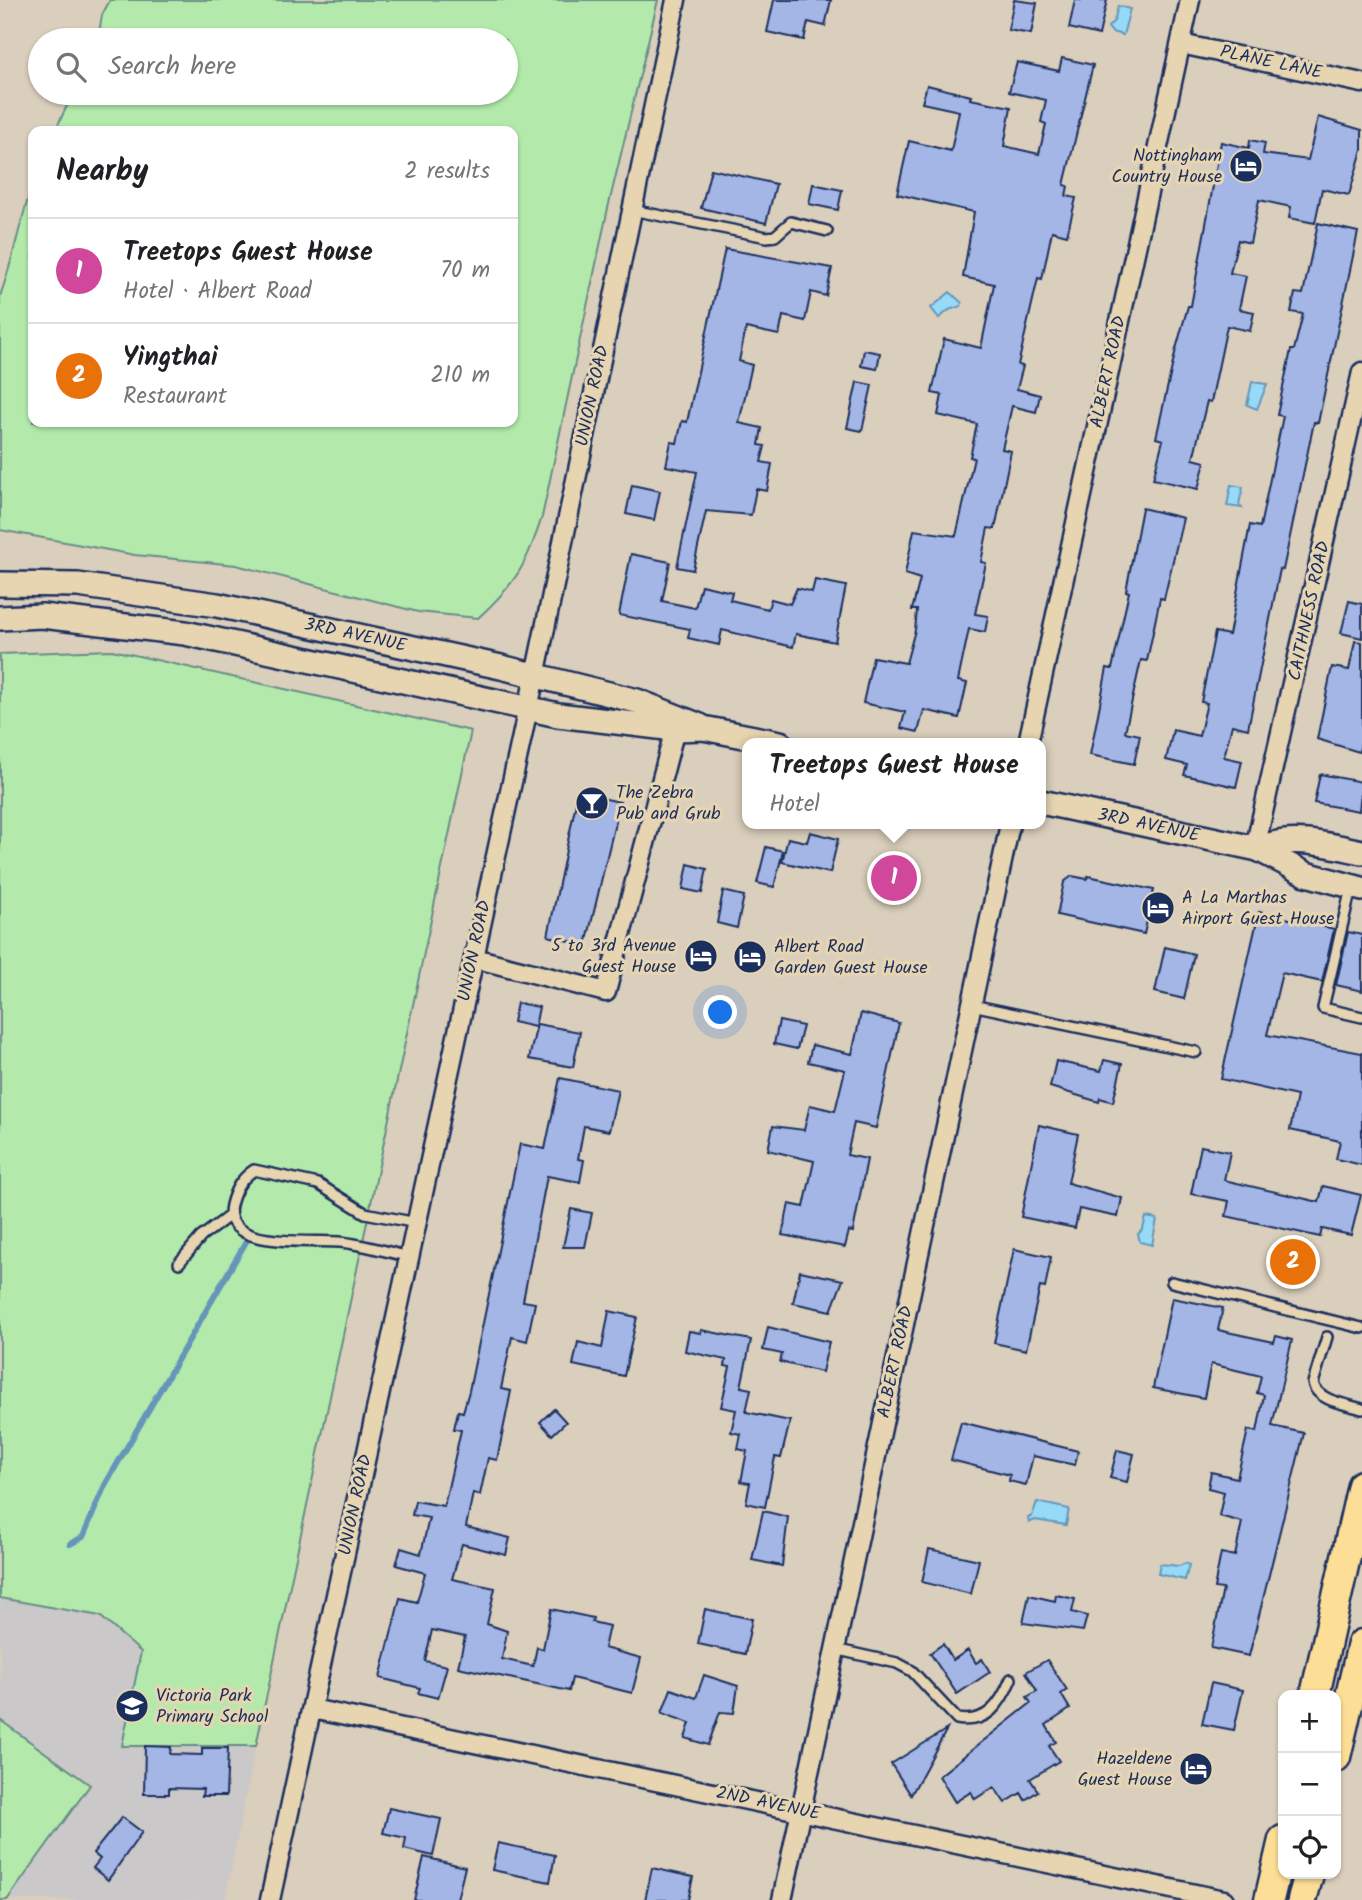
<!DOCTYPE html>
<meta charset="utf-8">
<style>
body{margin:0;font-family:Kalam,sans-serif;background:#f6f6f6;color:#202124}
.controls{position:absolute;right:21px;bottom:21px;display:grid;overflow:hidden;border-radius:14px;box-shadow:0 2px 5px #0004}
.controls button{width:63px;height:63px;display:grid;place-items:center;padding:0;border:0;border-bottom:2px solid #e0e0e0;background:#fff;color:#202124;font:35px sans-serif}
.you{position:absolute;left:721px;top:1013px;width:24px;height:24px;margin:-18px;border:5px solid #fff;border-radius:50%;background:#1a73e8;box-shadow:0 0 0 10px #1a73e833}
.badge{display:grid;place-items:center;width:46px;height:46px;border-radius:50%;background:#db2777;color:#fff;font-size:23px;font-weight:700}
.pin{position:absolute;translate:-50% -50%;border:4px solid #fff;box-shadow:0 2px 7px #0006}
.popup{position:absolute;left:742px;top:738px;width:304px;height:91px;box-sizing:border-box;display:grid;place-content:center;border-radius:14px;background:#fff;filter:drop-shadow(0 2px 5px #0005);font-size:23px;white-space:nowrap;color:#757577}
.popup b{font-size:26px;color:#202124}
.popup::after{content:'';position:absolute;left:50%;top:100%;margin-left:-14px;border:14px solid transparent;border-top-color:#fff}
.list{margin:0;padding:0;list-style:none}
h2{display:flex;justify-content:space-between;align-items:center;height:91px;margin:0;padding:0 28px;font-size:30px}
h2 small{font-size:23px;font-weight:400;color:#757577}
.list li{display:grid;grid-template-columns:46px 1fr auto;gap:21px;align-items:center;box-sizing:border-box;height:105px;padding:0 28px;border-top:2px solid #e0e0e0}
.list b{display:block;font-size:26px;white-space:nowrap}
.list p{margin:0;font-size:23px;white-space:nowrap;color:#757577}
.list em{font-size:23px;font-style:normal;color:#757577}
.icon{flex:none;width:38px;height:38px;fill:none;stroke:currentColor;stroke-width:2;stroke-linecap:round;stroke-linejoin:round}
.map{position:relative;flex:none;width:1362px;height:1900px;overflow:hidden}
.search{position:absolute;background:#fff;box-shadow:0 2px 5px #0004;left:28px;top:28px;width:490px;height:77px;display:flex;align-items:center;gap:18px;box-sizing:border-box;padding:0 24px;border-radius:38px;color:#757577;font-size:26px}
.panel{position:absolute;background:#fff;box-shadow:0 2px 5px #0004;left:28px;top:126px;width:490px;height:301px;border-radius:14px}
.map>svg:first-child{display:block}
.built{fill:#cac8c8}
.green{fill:#b3eaac;stroke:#678c85;stroke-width:2}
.water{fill:#96daf8;stroke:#6596ba;stroke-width:2}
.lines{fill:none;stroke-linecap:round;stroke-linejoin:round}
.stream{stroke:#6596ba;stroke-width:6}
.building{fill:#a4b6e5;stroke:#1b2f5e;stroke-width:2}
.service-casing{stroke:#1b2f5e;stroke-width:14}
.minor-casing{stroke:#1b2f5e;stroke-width:23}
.tertiary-casing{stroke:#1b2f5e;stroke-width:28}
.primary-casing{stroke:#1b2f5e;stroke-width:33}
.service{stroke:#e7d5b2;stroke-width:9}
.minor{stroke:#e7d5b2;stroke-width:18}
.tertiary{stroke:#e7d5b2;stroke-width:23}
.primary{stroke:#fdde96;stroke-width:28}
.labels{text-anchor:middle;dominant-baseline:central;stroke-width:6;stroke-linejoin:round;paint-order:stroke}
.street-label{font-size:18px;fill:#1b2f5e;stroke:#e7d5b2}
.poi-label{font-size:18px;fill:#1b2f5e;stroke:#e7d5b2;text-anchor:start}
</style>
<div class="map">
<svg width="1362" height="1900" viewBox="0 0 1362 1900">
<rect width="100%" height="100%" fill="#dacfbc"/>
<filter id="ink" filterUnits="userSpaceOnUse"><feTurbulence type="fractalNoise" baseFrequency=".0143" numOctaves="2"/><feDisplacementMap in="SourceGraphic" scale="14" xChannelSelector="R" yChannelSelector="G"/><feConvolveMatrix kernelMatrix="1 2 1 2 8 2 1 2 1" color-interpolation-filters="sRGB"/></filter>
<g filter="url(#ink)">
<path class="built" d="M293 1561 225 1900H0V1598L101 1615Z"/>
<g class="green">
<path d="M110 0H658L608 208 542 517C526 566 516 583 478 618L418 612 236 565 135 555 0 530V296C14 259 19 221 33 185V422H513V131H55L73 93H506V40H98L102 15Z"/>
<path d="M112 650 471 731 256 1746H122L141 1652 100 1616 0 1598V654Z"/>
<path d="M0 1720 90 1785 7 1900H0Z"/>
</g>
<g class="water">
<path d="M1118 6 1130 9 1123 35 1112 32 1108 27 1114 21Z"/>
<path d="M950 292 962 303 961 306 949 310 939 318 931 308Z"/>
<path d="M1252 382 1267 384 1257 409 1247 405Z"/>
<path d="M1231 485 1243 487 1239 504 1242 508 1227 506Z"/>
<path d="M1146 1217 1157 1219 1152 1245 1140 1242 1138 1234 1143 1229Z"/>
<path d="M1037 1502 1069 1509 1066 1525 1035 1520 1029 1523 1028 1518 1032 1516Z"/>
<path d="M1186 1563 1189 1565 1185 1580 1158 1574 1160 1564 1179 1566Z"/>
</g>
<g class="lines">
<path class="stream" d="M70 1544 83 1537 105 1485 247 1240"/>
</g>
<g class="building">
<path d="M774 0H831L825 26 808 22 804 40 767 32Z"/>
<path d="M1014 0 1037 3 1031 34 1008 30Z"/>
<path d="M1075 0H1107L1099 35 1069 28Z"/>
<path d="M1062 58 1093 65 1064 185 1068 186 1066 196 1076 198 1067 235 1052 231 1042 279 1038 278 1018 365 1023 366 1017 389 1040 395 1036 412 1012 406 1002 449 1011 451 995 529 988 528 981 562 986 563 975 614 988 616 985 632 969 629 958 681 967 683 959 718 924 710 918 732 901 728 905 712 863 703 873 657 906 663 915 630 917 610H912L920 579 905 574 914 530 956 536 974 458 970 457 977 424 938 415 942 395 932 393 944 339 981 348 994 284 963 277 974 212 897 194 909 141 951 151 959 111 922 103 927 85 971 96 970 99 1011 107 1004 146 1039 154 1046 124 1041 122 1046 100 1009 92 1017 62 1059 71Z"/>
<path d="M1318 117 1362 130V150L1349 195 1322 189 1315 223 1289 218 1291 207 1259 200 1250 243 1238 240 1230 273 1246 276 1239 309 1254 312 1250 331 1227 326 1211 402 1207 401 1193 459 1205 462 1198 489 1153 479 1163 440 1156 438 1176 349 1188 306H1191L1221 142 1249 148 1250 140 1265 143 1263 154 1308 160Z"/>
<path d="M711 169 776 184 766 223 701 208Z"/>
<path d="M813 184 842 190 838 210 809 204Z"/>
<path d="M1318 223 1358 232 1318 423 1314 422 1283 570 1280 569 1248 729 1232 725 1224 757 1242 761 1236 787 1184 775 1187 765 1166 760 1173 730 1199 736 1207 703 1201 702 1215 632 1229 635 1250 525 1260 527 1283 416 1277 415 1291 350H1294L1303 314 1291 312 1295 293 1303 294Z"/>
<path d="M725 249 832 268 826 296 811 292 805 321 783 316 779 335 746 328 739 361 752 365 739 423 762 428 759 445 765 446 761 462 772 464 767 491 756 489 751 515 706 511 693 570 677 567 697 472 666 466 671 442 677 443 682 421 687 422Z"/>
<path d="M864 350 880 353 877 369 861 366Z"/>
<path d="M857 382 872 385 862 431 847 428Z"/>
<path d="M632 485 660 491 654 520 626 514Z"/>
<path d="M1142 508 1183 518 1164 599 1160 598 1147 661 1141 660 1125 732 1140 735 1134 764 1090 755 1107 668 1112 669 1129 592 1126 591Z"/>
<path d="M631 554 670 562 662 601 695 608 701 585 732 592 730 600 768 609 771 599 790 604 797 588 812 592 815 580 846 586 835 642 796 634 793 647 722 630 719 645 688 638 690 629 619 615Z"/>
<path d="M1349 601 1362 604V638L1341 633Z"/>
<path d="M1355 641 1362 642V738L1359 752 1317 739 1332 667 1349 670Z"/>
<path d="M1320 774 1362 782 1359 811 1314 803Z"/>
<path d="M578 793 620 802 586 945 548 936Z"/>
<path d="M810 832 838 839 830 873 782 862 788 838 807 842Z"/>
<path d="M766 847 783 851 774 887 757 883Z"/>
<path d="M688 864 707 869 702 893 683 889Z"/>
<path d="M1072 876 1087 879 1088 876 1154 890 1144 934 1057 915 1064 882Z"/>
<path d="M723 891 744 896 737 928 717 923Z"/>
<path d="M1259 912 1334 929 1322 982 1282 973 1267 1035 1362 1053V1165L1336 1159 1340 1141 1290 1130 1297 1096 1221 1079Z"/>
<path d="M1348 932 1362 935V991L1336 985Z"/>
<path d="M1165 947 1194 954 1184 999 1155 992Z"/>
<path d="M517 1003 539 1007 535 1027 513 1022Z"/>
<path d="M861 1013 899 1023 876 1128 854 1123 847 1155 867 1159 853 1232 849 1231 845 1247 782 1235 789 1204 804 1207 814 1161 768 1150 773 1126 804 1130 810 1105 835 1111 845 1070 808 1062 812 1045 852 1054Z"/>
<path d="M779 1021 803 1026 797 1049 774 1044Z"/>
<path d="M537 1024 580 1032 573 1067 529 1059Z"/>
<path d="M1104 1060 1122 1064 1113 1102 1100 1098 1099 1102 1050 1087 1056 1061 1101 1071Z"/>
<path d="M560 1078 618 1090 609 1131 584 1126 578 1159 584 1160 580 1182 547 1176 523 1301 535 1303 527 1341 512 1337 501 1389 511 1391 497 1460 488 1458 480 1495 473 1493 466 1527 510 1538 506 1555 462 1544 452 1579 495 1588 487 1624 507 1631 502 1659 533 1666 537 1647 543 1649 551 1609 593 1618 592 1622 609 1626 604 1648 641 1658 632 1693 572 1678 569 1691 458 1667 465 1637 432 1630 425 1661 447 1666 438 1698 418 1693 420 1688 380 1678 400 1598 417 1602 425 1573 396 1565 401 1548 421 1554 429 1518 412 1515 415 1501 444 1506 461 1430 454 1429 458 1411 463 1412 469 1391 520 1144 545 1149Z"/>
<path d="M1039 1125 1078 1134 1068 1183 1122 1198 1118 1217 1079 1209 1075 1228 1021 1217Z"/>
<path d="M1201 1146 1230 1152 1224 1180 1319 1202 1323 1186 1361 1195 1351 1235 1322 1229 1320 1237 1226 1216 1229 1201 1191 1194Z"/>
<path d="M571 1209 592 1213 585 1247H563Z"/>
<path d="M1014 1249 1051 1257 1045 1288 1040 1287 1026 1350 994 1343Z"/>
<path d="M800 1271 843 1280 831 1311 793 1303Z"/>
<path d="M1172 1298 1223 1308 1218 1330 1274 1342 1276 1336 1292 1340 1272 1426 1304 1433 1249 1656 1211 1648 1223 1589 1214 1588 1221 1553 1235 1556 1242 1522 1219 1516 1224 1492 1208 1488 1211 1472 1237 1478 1248 1430 1257 1432 1264 1395 1257 1393 1261 1376 1211 1364 1204 1398 1153 1388Z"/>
<path d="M609 1311 637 1317 624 1376 573 1365 578 1342 602 1348Z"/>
<path d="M768 1327 829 1342 822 1372 780 1362 782 1354 763 1350Z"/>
<path d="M701 1330 751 1340 741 1387 751 1389 746 1412 790 1421 781 1458 775 1457 765 1507 746 1503 750 1483 741 1482 747 1451 738 1449 741 1434 731 1432 736 1410 721 1407 730 1367 725 1366 726 1360 685 1351 689 1331 701 1333Z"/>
<path d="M554 1409 566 1422 552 1435 540 1422Z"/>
<path d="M961 1422 1078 1451 1075 1465 1033 1456 1026 1485 1009 1481 1010 1475 951 1460Z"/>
<path d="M1117 1450 1134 1454 1127 1482 1110 1478Z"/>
<path d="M763 1511 788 1517 782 1566 752 1560Z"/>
<path d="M929 1549 979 1560 971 1594 922 1582Z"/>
<path d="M1029 1595 1055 1601 1056 1595 1075 1599 1072 1612 1087 1616 1083 1631 1023 1623Z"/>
<path d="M705 1609 752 1619 745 1654 698 1644Z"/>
<path d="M943 1644 953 1660 968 1650 976 1663 982 1659 990 1672 957 1694 930 1653Z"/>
<path d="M1047 1660 1067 1690 1061 1694 1070 1709 1046 1725 1056 1742 1049 1746 1059 1761 1030 1779 1038 1791 1025 1800 1021 1793 1005 1803 994 1787 975 1799 971 1792 955 1802 939 1776 1031 1703 1027 1697 1037 1691 1026 1672Z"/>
<path d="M704 1675 738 1686 734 1713 720 1712 708 1745 685 1738 690 1723 662 1713 671 1689 696 1698Z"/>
<path d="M1211 1683 1243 1690 1234 1730 1202 1724Z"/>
<path d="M947 1729 911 1795 891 1764Z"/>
<path d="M145 1746 171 1747 170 1754 202 1755V1748H228L226 1796H202L203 1789 169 1788V1794H144Z"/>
<path d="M389 1808 441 1819 433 1856 404 1849 406 1838 383 1833Z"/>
<path d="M122 1817 142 1832 108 1880 93 1868 100 1859 93 1853Z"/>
<path d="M498 1843 555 1855 550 1882 492 1870Z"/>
<path d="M424 1857 465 1867 457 1900H414Z"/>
<path d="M652 1868 693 1877 688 1900H645Z"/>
</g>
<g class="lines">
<defs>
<g id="service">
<path d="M632 210 767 237 775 236 791 222 827 231"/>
<path d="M1351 888 1323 1008 1362 1017"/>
<path d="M972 1005 1196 1052"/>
<path d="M410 1257C387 1252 363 1244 340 1242 314 1239 221 1251 231 1205 235 1189 241 1179 254 1170L318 1184 365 1213 417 1223"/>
<path d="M179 1263 201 1237 229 1216"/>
<path d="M1172 1282 1362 1328"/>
<path d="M1327 1337 1313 1383C1317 1401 1346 1404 1362 1409"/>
<path d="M834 1649 897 1663 912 1671 957 1719C987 1724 1000 1705 1011 1679"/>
</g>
<g id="minor">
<path d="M1181 44 1362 83"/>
<path d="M1028 743 1190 0"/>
<path d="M1255 848 1362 372"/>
<path d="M474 958 606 992 675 729"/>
<path d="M312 1709 1224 1900"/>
<path d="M270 1900 535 676 676 0"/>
<path d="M782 1900 1010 824"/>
</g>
<g id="tertiary">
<path id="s1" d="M0 584 78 585 217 605 501 667 637 701 700 726"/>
<path d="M0 618 42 616 185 633 558 715 675 729 703 728 780 743"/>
<path id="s2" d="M1041 802 1258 849 1306 874 1362 889"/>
<path d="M1258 849C1291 834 1328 845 1362 852"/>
</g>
<g id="primary">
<path d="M1315 1695 1362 1485"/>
<path d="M1336 1757 1362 1644"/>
<path d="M1269 1900 1283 1840"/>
<path d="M1302 1900 1309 1874"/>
</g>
</defs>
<use href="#service" class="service-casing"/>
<use href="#minor" class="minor-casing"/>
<use href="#tertiary" class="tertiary-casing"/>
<use href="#primary" class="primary-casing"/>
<use href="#service" class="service"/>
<use href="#minor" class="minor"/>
<use href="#tertiary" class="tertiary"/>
<use href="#primary" class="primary"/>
</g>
</g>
<defs>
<symbol id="hotel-disc" viewBox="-11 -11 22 22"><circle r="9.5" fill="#1b2f5e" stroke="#e7d5b2"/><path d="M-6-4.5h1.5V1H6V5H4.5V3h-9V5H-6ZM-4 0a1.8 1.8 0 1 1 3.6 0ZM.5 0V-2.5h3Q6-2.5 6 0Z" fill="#fff"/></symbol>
<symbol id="bar-disc" viewBox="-11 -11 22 22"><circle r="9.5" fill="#1b2f5e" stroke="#e7d5b2"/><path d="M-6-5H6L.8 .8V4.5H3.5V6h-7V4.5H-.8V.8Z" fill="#fff"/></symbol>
<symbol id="school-disc" viewBox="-11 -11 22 22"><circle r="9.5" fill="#1b2f5e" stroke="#e7d5b2"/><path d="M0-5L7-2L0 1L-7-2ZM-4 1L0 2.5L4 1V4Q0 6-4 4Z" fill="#fff"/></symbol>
</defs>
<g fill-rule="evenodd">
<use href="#hotel-disc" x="1227" y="147" width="38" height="38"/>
<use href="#bar-disc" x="573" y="784" width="38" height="38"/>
<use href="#hotel-disc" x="1139" y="889" width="38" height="38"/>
<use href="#hotel-disc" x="682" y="937" width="38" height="38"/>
<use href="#hotel-disc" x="731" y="938" width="38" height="38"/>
<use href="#school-disc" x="113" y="1687" width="38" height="38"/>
<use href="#hotel-disc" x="1177" y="1750" width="38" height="38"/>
</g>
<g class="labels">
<g class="street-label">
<text transform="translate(1271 63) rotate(12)">PLANE LANE</text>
<text transform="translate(1109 372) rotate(-78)">ALBERT ROAD</text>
<text transform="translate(593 396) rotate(-78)">UNION ROAD</text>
<text transform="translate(1310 611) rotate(-78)">CAITHNESS ROAD</text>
<text stroke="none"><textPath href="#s1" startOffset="360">3RD AVENUE</textPath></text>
<text stroke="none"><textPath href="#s2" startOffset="110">3RD AVENUE</textPath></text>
<text transform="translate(475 951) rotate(-78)">UNION ROAD</text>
<text transform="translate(896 1362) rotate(-78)">ALBERT ROAD</text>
<text transform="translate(356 1505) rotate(-78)">UNION ROAD</text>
<text transform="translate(768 1804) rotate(12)">2ND AVENUE</text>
</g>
<g class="poi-label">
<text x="1222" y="156" text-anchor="end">Nottingham<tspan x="1222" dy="21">Country House</tspan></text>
<text x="616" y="793">The Zebra<tspan x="616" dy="21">Pub and Grub</tspan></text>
<text x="1182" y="898">A La Marthas<tspan x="1182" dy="21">Airport Guest House</tspan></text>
<text x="676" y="946" text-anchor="end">5 to 3rd Avenue<tspan x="676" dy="21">Guest House</tspan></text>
<text x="774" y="947">Albert Road<tspan x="774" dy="21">Garden Guest House</tspan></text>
<text x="156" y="1696">Victoria Park<tspan x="156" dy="21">Primary School</tspan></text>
<text x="1172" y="1759" text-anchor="end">Hazeldene<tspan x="1172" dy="21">Guest House</tspan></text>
</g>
</g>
</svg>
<div class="controls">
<button>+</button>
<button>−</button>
<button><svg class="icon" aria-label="locate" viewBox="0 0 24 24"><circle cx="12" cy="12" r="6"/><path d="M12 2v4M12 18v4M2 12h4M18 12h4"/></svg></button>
</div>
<div class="you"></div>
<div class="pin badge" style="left:894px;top:878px;background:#d1479c">1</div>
<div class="popup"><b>Treetops Guest House</b>Hotel</div>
<div class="pin badge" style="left:1293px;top:1262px;background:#e8710a">2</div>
<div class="search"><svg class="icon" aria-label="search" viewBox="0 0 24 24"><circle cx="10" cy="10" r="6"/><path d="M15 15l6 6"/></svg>Search here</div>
<section class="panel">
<h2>Nearby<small>2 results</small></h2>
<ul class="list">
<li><span class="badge" style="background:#d1479c">1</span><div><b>Treetops Guest House</b><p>Hotel · Albert Road</p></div><em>70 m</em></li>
<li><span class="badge" style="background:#e8710a">2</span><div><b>Yingthai</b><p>Restaurant</p></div><em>210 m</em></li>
</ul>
</section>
</div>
